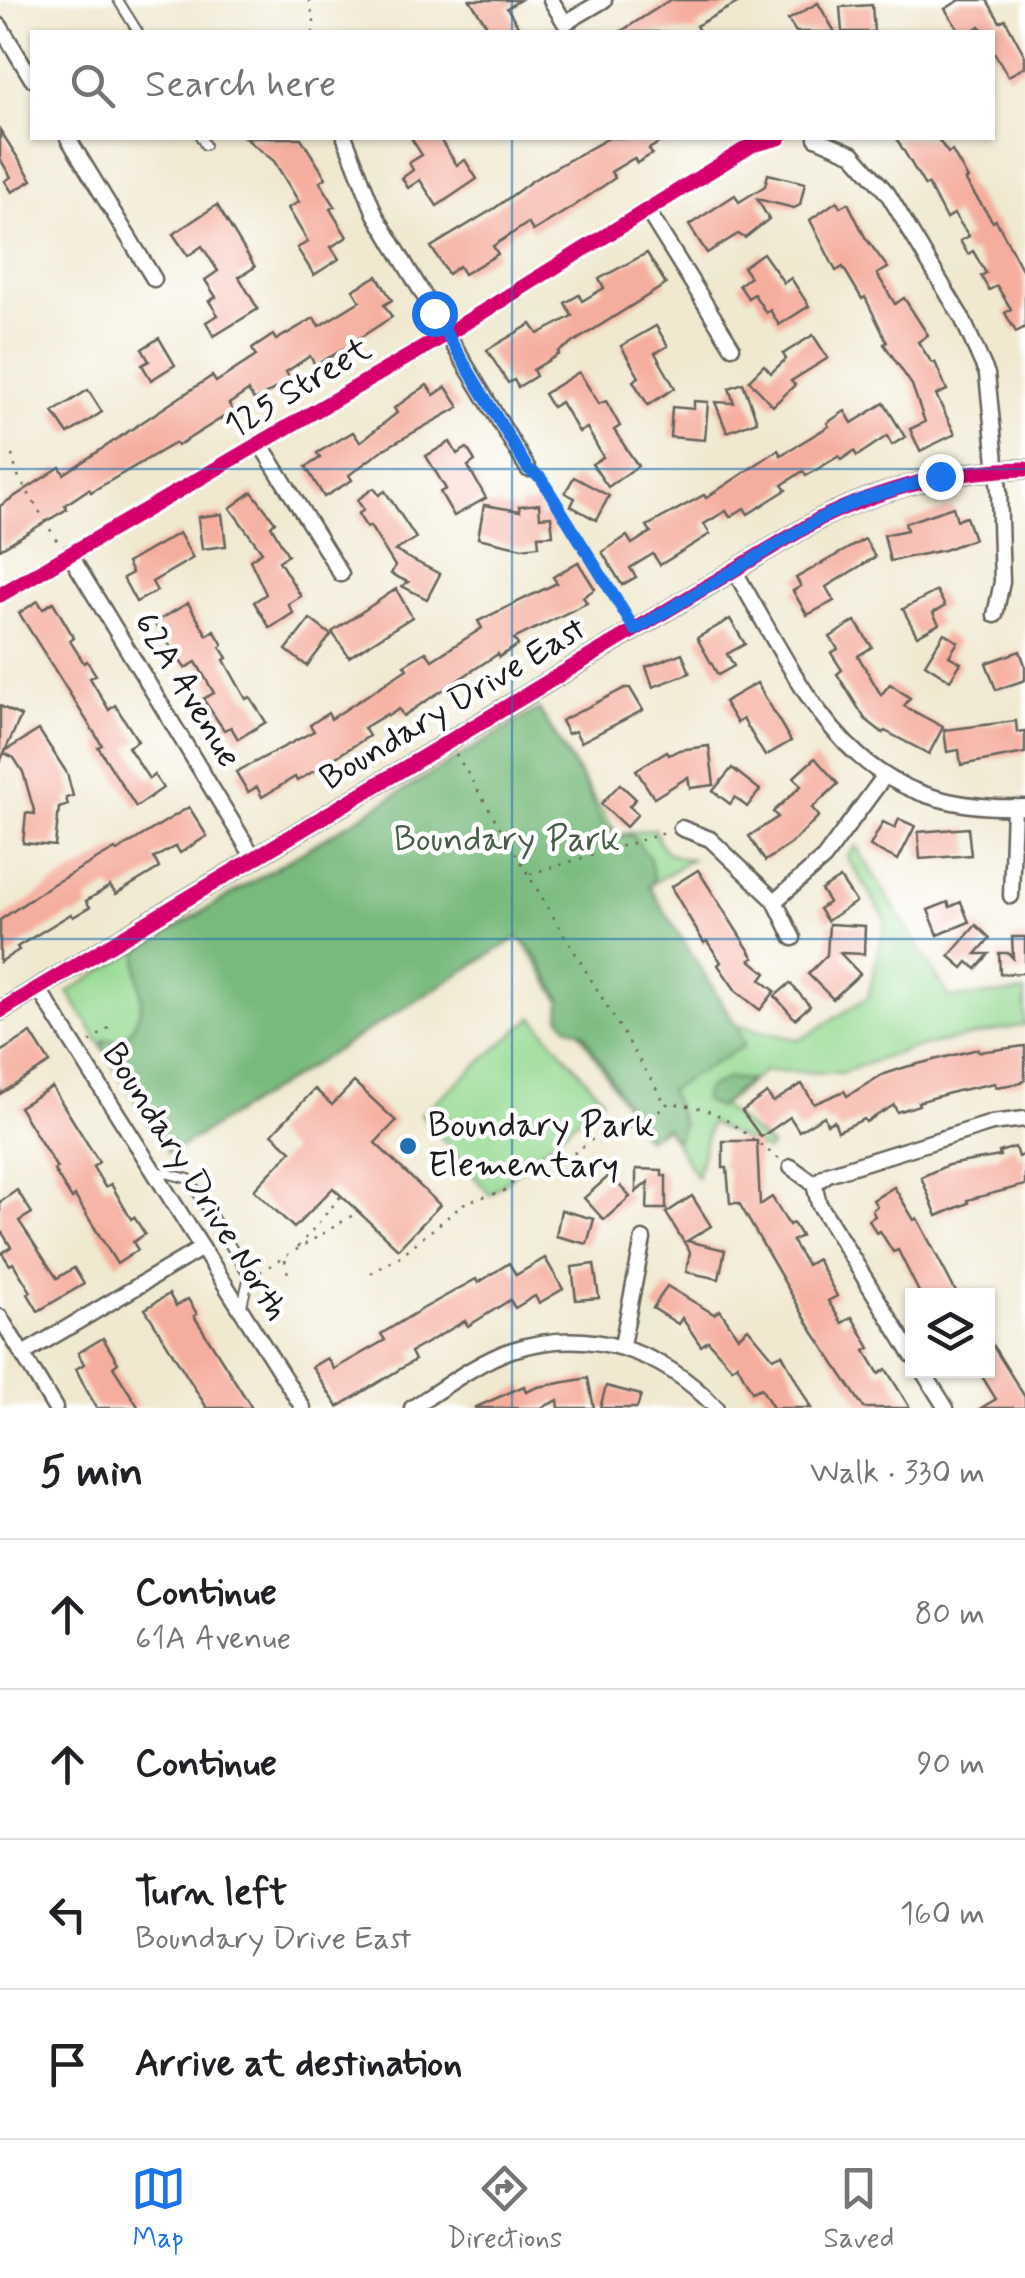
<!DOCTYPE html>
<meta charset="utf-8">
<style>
body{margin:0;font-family:Mynerve,sans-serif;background:#f2f2f2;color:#202124}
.controls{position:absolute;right:30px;bottom:30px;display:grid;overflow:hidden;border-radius:0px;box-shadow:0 2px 8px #0004}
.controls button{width:90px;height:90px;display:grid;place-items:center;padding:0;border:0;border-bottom:2px solid #e0e0e0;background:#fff;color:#202124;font:50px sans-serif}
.stop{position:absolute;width:30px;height:30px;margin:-22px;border:8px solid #1a73e8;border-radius:50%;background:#fff}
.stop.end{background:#1a73e8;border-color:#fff;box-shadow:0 2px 10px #0008}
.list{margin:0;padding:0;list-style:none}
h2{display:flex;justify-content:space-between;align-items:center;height:130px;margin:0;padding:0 40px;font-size:42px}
h2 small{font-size:32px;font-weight:400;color:#757577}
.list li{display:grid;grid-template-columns:65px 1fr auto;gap:30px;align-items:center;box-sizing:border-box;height:150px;padding:0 40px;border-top:2px solid #e0e0e0}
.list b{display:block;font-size:38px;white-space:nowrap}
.list p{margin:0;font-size:32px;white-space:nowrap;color:#757577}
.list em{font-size:32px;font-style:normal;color:#757577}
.icon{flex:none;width:55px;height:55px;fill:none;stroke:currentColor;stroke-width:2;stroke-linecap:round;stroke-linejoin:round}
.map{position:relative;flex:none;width:1025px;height:1408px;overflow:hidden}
.search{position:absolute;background:#fff;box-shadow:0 2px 8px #0004;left:30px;right:30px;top:30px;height:110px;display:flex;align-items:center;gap:25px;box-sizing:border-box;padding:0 35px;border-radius:0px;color:#757577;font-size:38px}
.sheet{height:730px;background:#fff}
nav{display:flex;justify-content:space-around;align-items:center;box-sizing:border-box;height:140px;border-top:2px solid #e0e0e0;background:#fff;font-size:28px;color:#757577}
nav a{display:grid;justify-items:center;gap:5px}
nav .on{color:#1a73e8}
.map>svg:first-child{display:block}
.green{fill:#96da93;stroke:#597b58;stroke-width:2.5}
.forest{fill:#78ba7d;stroke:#4a6b4c;stroke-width:2.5}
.building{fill:#f5ad9e}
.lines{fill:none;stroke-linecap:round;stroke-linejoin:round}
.service-casing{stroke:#66645b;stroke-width:12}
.minor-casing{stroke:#66645b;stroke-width:19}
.tertiary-casing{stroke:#66645b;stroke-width:22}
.path{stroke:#66645b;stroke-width:2.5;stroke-dasharray:2.5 8;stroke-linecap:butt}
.service{stroke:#fff;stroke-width:8}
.minor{stroke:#fff;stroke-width:14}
.tertiary{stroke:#fff;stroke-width:18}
.cycleway-casing{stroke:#fff;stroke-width:21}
.cycleway{stroke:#d6006c;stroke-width:15}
.route{stroke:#1a73e8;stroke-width:12}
.grid{fill:none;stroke:#1f6fb2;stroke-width:2.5;stroke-opacity:0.55}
.poi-dot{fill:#1f6fb2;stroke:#fff;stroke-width:4}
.labels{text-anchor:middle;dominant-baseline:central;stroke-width:9;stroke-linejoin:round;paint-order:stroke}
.street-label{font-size:35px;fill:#1c1c1c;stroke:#fff}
.park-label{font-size:35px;fill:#475e46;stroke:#fff}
.poi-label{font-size:35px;fill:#1c1c1c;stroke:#fff;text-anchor:start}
</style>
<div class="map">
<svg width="1025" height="1408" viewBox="0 0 1025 1408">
<rect width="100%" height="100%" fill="#fff"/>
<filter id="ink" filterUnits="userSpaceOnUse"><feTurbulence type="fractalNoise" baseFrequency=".01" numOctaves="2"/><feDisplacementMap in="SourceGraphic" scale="20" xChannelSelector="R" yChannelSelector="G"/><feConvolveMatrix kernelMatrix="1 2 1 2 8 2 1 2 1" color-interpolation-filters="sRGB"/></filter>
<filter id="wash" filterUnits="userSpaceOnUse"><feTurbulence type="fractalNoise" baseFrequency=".0048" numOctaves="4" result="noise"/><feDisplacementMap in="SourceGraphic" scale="40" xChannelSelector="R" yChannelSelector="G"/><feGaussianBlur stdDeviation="2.25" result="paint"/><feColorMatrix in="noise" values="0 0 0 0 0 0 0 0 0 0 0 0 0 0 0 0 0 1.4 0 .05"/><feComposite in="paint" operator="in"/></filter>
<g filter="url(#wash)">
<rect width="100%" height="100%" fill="#f0e9d0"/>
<g class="green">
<path d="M539 709 617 835 655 829C659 849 670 858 691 859L649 886 736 1025 800 1040 868 997 886 920 847 857 856 846 950 998 1025 992V1025L909 1049 841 1073 764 1071 721 1106 771 1146 767 1151 710 1123 697 1177 666 1128 646 1139 520 936 169 1154 68 992Z"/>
<path d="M533 1017 602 1098 490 1195 421 1114Z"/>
</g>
<g class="forest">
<path d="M538 709 585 785 602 824 617 835H632L650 859 654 881 649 886 739 1030 744 1046 669 1090 683 1125 676 1141 665 1127 646 1139 584 1033 568 1027 560 1017 561 999 531 947 517 938 169 1154 102 1047 104 1040 125 1039C156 993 132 995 139 951Z"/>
<path d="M728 1078 750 1080 718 1108 703 1100 706 1089Z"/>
</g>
<g id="blocks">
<g class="building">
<path d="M470 0H520L507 8 522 32H491Z"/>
<path d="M670 0H743L696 26 700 32H620Z"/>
<path d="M960 0H987L1000 22 1005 19 1025 56V67L1008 76 992 49V32H984L980 26 970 32H960L945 9Z"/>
<path d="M818 3 835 32H796L788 20Z"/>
<path d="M872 5 874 32H842L840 7Z"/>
<path d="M0 130 32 180 12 192 5 181 11 177 0 159Z"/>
<path d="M245 138H301L326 178 320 182 335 206 330 209 347 237 331 247 339 259 314 275 297 248 308 242 288 208 299 202 274 161Z"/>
<path d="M411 138H439L457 165 465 160 477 179 437 206 420 180 408 188 402 178 413 170 409 163 422 155Z"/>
<path d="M609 138H667L649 149 652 154 637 163 634 158 611 172 615 178 574 206 533 231 528 223 493 246 498 254 464 274 459 266 448 274 431 247 495 208 533 180Z"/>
<path d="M896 138H937L948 153 952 151 968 179 965 180 993 222 996 220 1025 275V327L1016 332 1005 313 1011 309 997 286 989 290 981 276 986 273 973 251 968 254 960 241 969 236 954 214 946 219 928 184 925 186Z"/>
<path d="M768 174 805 183 800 205 794 208 757 199 769 219 745 238 738 234 707 253 689 225 735 195 739 202 765 186Z"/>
<path d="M837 201 840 207 848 203 865 237 888 268 877 274 895 304 904 298 928 335 918 342 932 363 935 362 947 390 936 395 955 434 920 451 910 429 925 422 912 385 884 344 887 342 865 297 862 299 843 267 836 271 810 220Z"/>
<path d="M217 205 255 267 239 277 258 309 214 336 206 322 218 315 209 301 216 297 205 280 218 271 202 246 188 256 173 234Z"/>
<path d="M647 253 666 284 558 352 559 354 533 370 536 376 518 387 514 380 508 383 487 350 531 324 538 334 572 316 565 303 579 295 582 301 604 288 599 279Z"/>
<path d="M763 253 784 283 791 278 809 306 779 325 770 310 766 313 754 294 748 298 739 285 750 277 743 267Z"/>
<path d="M377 276 392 300 384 305 392 317 358 339 359 341 315 365 310 356 286 372 290 379 255 401 248 391 229 404 233 411 177 446 175 443 91 492 89 489 65 505 67 509 0 549V506L60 467 64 474 212 376 216 382 256 356 252 349 273 335 276 340 314 318 319 326 360 301 353 290Z"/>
<path d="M656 326 668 346 655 353 675 388 648 405 633 381 639 377 621 346Z"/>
<path d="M813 335 828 358 791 381 795 385 773 406 749 380 764 365 771 373 786 359 783 354Z"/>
<path d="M159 338 175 365 151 380 142 365 149 361 142 349Z"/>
<path d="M579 372 599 404 606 401 620 426 614 430 638 466 608 487 592 464 603 457 587 428 579 432 561 402 552 407 544 394Z"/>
<path d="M743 383 757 421 727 432 715 402 734 403 729 388Z"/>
<path d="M427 385 434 395 446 387 459 407 384 449 349 475 352 480 324 497 306 467 320 458 317 453 353 432 360 442 397 413 394 408Z"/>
<path d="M88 390 102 412 68 434 53 412Z"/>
<path d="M694 401 708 402 705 440 670 437 672 407 694 409Z"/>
<path d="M884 403 905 437 892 445 887 436 857 456 854 451 841 460 839 456 806 476 803 471 782 485 786 490 748 514 744 508 730 517 726 511 704 524 710 534 660 565 653 554 630 568 636 577 622 585 602 552 627 536 632 544 651 532 647 526 704 495 706 498 778 450 781 455 829 426 827 423 845 411 852 423Z"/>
<path d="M450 442 457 454 467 448 475 461 468 466 486 498 454 516 440 492 446 489 426 456Z"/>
<path d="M574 477 609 496 596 520 571 506 575 498 565 493Z"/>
<path d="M374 488 379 495 385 491 416 538 395 551 440 574 427 599 402 586 408 582 391 574 395 566 370 526 367 528 358 514 364 510 357 500Z"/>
<path d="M252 492 275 522 271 526 288 555 279 561 301 596 288 604 293 613 270 628 254 602 266 594 250 560 262 552 230 508Z"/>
<path d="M539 504 540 517 551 516 553 535 538 536 539 546 522 548 478 538 484 505 520 511 519 506Z"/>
<path d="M953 507 957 520 966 517 974 539 944 550 890 561 884 535 907 530 905 523Z"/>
<path d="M222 514 226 546 202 549 198 517Z"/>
<path d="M179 533 193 558 152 582 157 591 136 602 123 578 132 573 127 563Z"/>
<path d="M865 539 875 557 826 587 834 601 807 615 793 591 801 586 796 578Z"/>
<path d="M578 562 595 589 583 597 587 603 514 639 518 645 499 657 498 654 403 716 399 709 388 716 387 714 364 728 369 736 314 771 297 781 295 777 262 797 257 787 248 792 236 772 314 731 310 725 328 713 331 719 407 669 404 665 426 652 432 660 482 628 478 621 557 583 553 577Z"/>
<path d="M396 589 412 617 349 657 332 632Z"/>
<path d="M937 591 945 606 933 613 939 624 917 636 903 609Z"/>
<path d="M38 601 43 609 53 602 74 638 70 641 84 663 87 661 96 675 90 678 109 710 115 705 138 741 128 747 149 779 154 775 163 788 136 807 98 747 102 745 19 613Z"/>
<path d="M188 603 207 635 214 630 223 645 220 647 227 658 224 660 246 699 250 697 266 722 238 739 231 727 224 730 203 699 214 693 196 662 185 668 154 623Z"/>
<path d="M310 619 331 635 307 666 286 650Z"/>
<path d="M730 619 745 644 727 654 734 666 718 675 697 638Z"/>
<path d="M855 621 872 647 858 656 881 695 890 684 910 698 904 706 943 727 929 754 885 731 883 733 865 719 837 674 842 670 831 653 838 649 830 637Z"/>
<path d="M944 633 958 642 949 656 961 663 950 680 925 664Z"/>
<path d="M1020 651 1025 665V680L996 690 986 663Z"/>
<path d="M682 653 690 673 653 687 646 667Z"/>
<path d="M757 683 791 741 765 756 743 719 737 723 724 702Z"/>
<path d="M625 688H630L643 710 581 742 575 731 568 734 561 721Z"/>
<path d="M0 706 21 716 5 751 39 730 67 773 73 796 66 798 68 805 59 808 55 846 23 843 26 813 35 814 23 772 14 758 4 753 0 762Z"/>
<path d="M1016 721 1017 732 1025 731V753L961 765 959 750 947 752 944 730Z"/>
<path d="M709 746 714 785 690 788 688 777 654 798 636 770 667 751 669 755 679 750Z"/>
<path d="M815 758 838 784 812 808 819 816 791 844 765 861 749 836 778 817 773 812 801 786 794 777Z"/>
<path d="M732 768 760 790 747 807 735 797 730 804 713 791Z"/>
<path d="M620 784 636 799 629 806 638 814 626 827 601 804Z"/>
<path d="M189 807 207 836 180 853 176 846 154 858 159 868 116 894 110 886 86 901 90 907 73 917 71 914 17 947 19 950 0 962V920L53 884 115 849 117 851Z"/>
<path d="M899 819 915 826 898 860 870 846 883 822 895 828Z"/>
<path d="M968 828 971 855 920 859 918 832Z"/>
<path d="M698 870 754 958 750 960 766 973 761 980 775 991 760 1010 736 991 718 965 721 962 707 941 704 943 671 887Z"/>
<path d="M840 878 856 902 827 921 819 909 829 902 821 890Z"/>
<path d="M948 902 950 907 961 902 969 922 938 935 928 910Z"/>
<path d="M829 924 865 926 864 954 840 953 860 974 833 999 808 974 827 955Z"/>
<path d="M976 925 990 938 976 954H989L976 969 968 962 963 968 949 956Z"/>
<path d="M1012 937H1025V973L1000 974 999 953H1008L1013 958Z"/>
<path d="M790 983 810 1006 795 1019 775 996Z"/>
<path d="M31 1033 50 1063 0 1094V1052Z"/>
<path d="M1025 1046V1080L1021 1083 996 1087 995 1083 957 1091 918 1102 919 1105 897 1112 894 1105 866 1122 864 1119 838 1131 834 1121 827 1124 824 1116 799 1131 790 1117 761 1137 742 1111 767 1093 773 1102 802 1084 814 1104 844 1091 847 1096 882 1075 906 1067 978 1049 979 1052Z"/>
<path d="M354 1082 396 1121 375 1143 440 1205 398 1249 333 1188 294 1228 254 1190 291 1151 272 1134 315 1089 332 1105Z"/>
<path d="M52 1087 99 1162 93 1167 105 1187 111 1184 131 1219 134 1217 145 1234 133 1242 138 1250 117 1264 75 1196 72 1199 54 1170 57 1168 19 1107Z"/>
<path d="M723 1141H757L760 1205 772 1197 789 1225 793 1223 801 1236 792 1241 807 1265 817 1259 837 1296 828 1301 842 1323 852 1317 870 1348 865 1351 879 1374 886 1369 910 1408H864L812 1330 739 1203H730L727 1168H723Z"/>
<path d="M1015 1147 1018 1157 1025 1154V1185L967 1200 968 1203 937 1216 921 1177 948 1165 1000 1156 999 1152Z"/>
<path d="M636 1169 662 1170V1176H666V1209H647L648 1182 636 1192Z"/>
<path d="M610 1175 630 1197 604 1220 584 1198Z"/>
<path d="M894 1187 914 1220 917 1218 958 1296H921L898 1250 893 1252 880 1231 876 1233 869 1220 875 1216 872 1210 877 1206 873 1200Z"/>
<path d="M17 1190 32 1213 19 1221 52 1271 57 1278 74 1268 84 1284 38 1311 28 1294 31 1292 13 1263 10 1265 2 1253 11 1247 0 1229V1202Z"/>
<path d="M692 1196 711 1226 687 1241 725 1250 719 1279 686 1272 690 1252 666 1213Z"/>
<path d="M561 1210 594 1219 587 1244 556 1236Z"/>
<path d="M545 1258 563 1289 539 1303 535 1296 515 1308 510 1300 468 1326 465 1321 411 1352 415 1360 338 1407 312 1367 327 1358 334 1369 343 1364 385 1340 381 1334 417 1312 476 1279 478 1283 509 1263 516 1275Z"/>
<path d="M594 1264 599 1298 576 1300 572 1267Z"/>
<path d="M667 1286 714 1314 720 1310 738 1337 748 1328 773 1358 782 1354 811 1408H773L761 1388 752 1392 737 1364 732 1368 708 1341 701 1346 682 1318 678 1324 653 1308Z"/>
<path d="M169 1294 176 1306 188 1299 197 1314 194 1316 252 1408H207L145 1309Z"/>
<path d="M103 1338 118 1363 113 1367 139 1408H97L87 1391 76 1369 84 1364 78 1353Z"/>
<path d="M988 1338 1025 1397V1408H981L996 1399 978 1370H988Z"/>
<path d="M588 1378 594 1408H559L558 1400 541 1408H474L524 1386 526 1392 538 1387Z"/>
<path d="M606 1386 641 1395 637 1408H600Z"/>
</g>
</g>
</g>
<g filter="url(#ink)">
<use href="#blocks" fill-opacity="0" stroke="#66645b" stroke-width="2.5"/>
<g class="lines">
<defs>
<g id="service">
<path d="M118 0 138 32"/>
<path d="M201 138 205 145"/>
<path d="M154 1170 189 1179 249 1276 241 1310"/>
</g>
<g id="minor">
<path d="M551 0 565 23 604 0"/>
<path d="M0 26 32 79"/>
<path d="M68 138 154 279"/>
<path d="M345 138 375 214 528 469"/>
<path d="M816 138 853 154 888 194 962 318 987 374 999 491 1002 582 995 615"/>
<path d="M647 210 732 347"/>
<path d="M261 445 341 574"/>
<path d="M69 553 254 858"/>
<path d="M734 570C811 700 849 814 1025 807"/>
<path d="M0 595 447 334 752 145 779 138"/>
<path d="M681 828 710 839 775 901 793 938"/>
<path d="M1011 896 1014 807"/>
<path d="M775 901 824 858 883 778"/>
<path d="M38 988 303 1408"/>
<path d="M791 1167 814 1184"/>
<path d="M0 1317 55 1408"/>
<path d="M622 1345 643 1239"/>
<path d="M23 1354 202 1248"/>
<path d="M912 1355 819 1204 814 1184 828 1174 992 1123 1025 1119"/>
<path d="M922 1370 946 1408"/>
<path d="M412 1408C443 1388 477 1362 512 1350 589 1325 663 1351 716 1408"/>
</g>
<path id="tertiary" d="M0 1011 821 518C886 487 953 470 1025 469"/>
</defs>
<use href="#service" class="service-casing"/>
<use href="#minor" class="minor-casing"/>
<use href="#tertiary" class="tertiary-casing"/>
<g class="path">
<path d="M309 0 314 20 313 32"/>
<path d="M12 455 17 474 57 541"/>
<path d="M540 477 625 615"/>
<path d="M456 754 665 1103"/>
<path d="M530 874 665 833"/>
<path d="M90 1042 111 1026"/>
<path d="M298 1247 341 1196"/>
<path d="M285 1260 288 1274"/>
<path d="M260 1272 358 1212"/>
<path d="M371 1273 399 1257 466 1202 504 1191 522 1174 550 1172 594 1138 617 1126 630 1128 638 1134 666 1104C721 1104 740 1132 781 1160"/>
</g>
<use href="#service" class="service"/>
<use href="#minor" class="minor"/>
<use href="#tertiary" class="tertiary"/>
<defs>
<g id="cycleway">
<path d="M0 595 447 334 752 145 779 138"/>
<path d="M0 1011 821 518C886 487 953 470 1025 469"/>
</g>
</defs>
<use href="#cycleway" class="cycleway-casing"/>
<use href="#cycleway" class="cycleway"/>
</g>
</g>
<g class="lines" filter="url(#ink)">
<path class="route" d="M434 313 528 469 541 478 635 630 821 518 860 500 940 476"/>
</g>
<path class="grid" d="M512 0V32M512 138V1408M0 469H1025M0 939H1025"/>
<circle class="poi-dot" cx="408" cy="1146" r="10"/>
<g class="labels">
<g class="street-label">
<text transform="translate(298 388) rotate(-31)">125 Street</text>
<text transform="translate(187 690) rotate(59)">62A Avenue</text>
<text transform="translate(453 704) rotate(-31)">Boundary Drive East</text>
<text transform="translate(195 1182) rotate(58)">Boundary Drive North</text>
</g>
<g class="park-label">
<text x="507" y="840">Boundary Park</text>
</g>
<g class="poi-label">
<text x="428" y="1126">Boundary Park<tspan x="428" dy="40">Elementary</tspan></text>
</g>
</g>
</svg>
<div class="controls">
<button><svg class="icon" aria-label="layers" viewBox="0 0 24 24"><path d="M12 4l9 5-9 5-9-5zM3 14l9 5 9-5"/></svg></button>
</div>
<div class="stop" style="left:434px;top:313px"></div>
<div class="stop end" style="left:940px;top:476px"></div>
<div class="search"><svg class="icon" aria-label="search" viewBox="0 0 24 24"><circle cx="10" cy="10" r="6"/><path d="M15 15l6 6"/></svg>Search here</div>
</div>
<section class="sheet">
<h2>5 min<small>Walk · 330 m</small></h2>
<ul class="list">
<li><svg class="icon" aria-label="ahead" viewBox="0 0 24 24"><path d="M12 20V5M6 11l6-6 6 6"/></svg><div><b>Continue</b><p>61A Avenue</p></div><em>80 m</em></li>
<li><svg class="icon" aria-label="ahead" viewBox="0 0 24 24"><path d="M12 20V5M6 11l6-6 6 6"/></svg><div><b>Continue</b></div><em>90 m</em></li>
<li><svg class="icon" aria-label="left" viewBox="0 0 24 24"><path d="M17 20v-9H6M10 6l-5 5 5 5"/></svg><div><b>Turn left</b><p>Boundary Drive East</p></div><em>160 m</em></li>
<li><svg class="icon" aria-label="arrive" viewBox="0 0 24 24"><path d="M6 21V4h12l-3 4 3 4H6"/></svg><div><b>Arrive at destination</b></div></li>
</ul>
</section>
<nav>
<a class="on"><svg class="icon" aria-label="map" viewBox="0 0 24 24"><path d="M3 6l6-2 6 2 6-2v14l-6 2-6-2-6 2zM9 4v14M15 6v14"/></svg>Map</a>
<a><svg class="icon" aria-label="directions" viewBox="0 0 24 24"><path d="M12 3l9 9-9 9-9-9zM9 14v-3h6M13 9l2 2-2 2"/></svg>Directions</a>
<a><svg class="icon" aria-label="saved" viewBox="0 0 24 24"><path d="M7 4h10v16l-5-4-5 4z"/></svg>Saved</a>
</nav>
